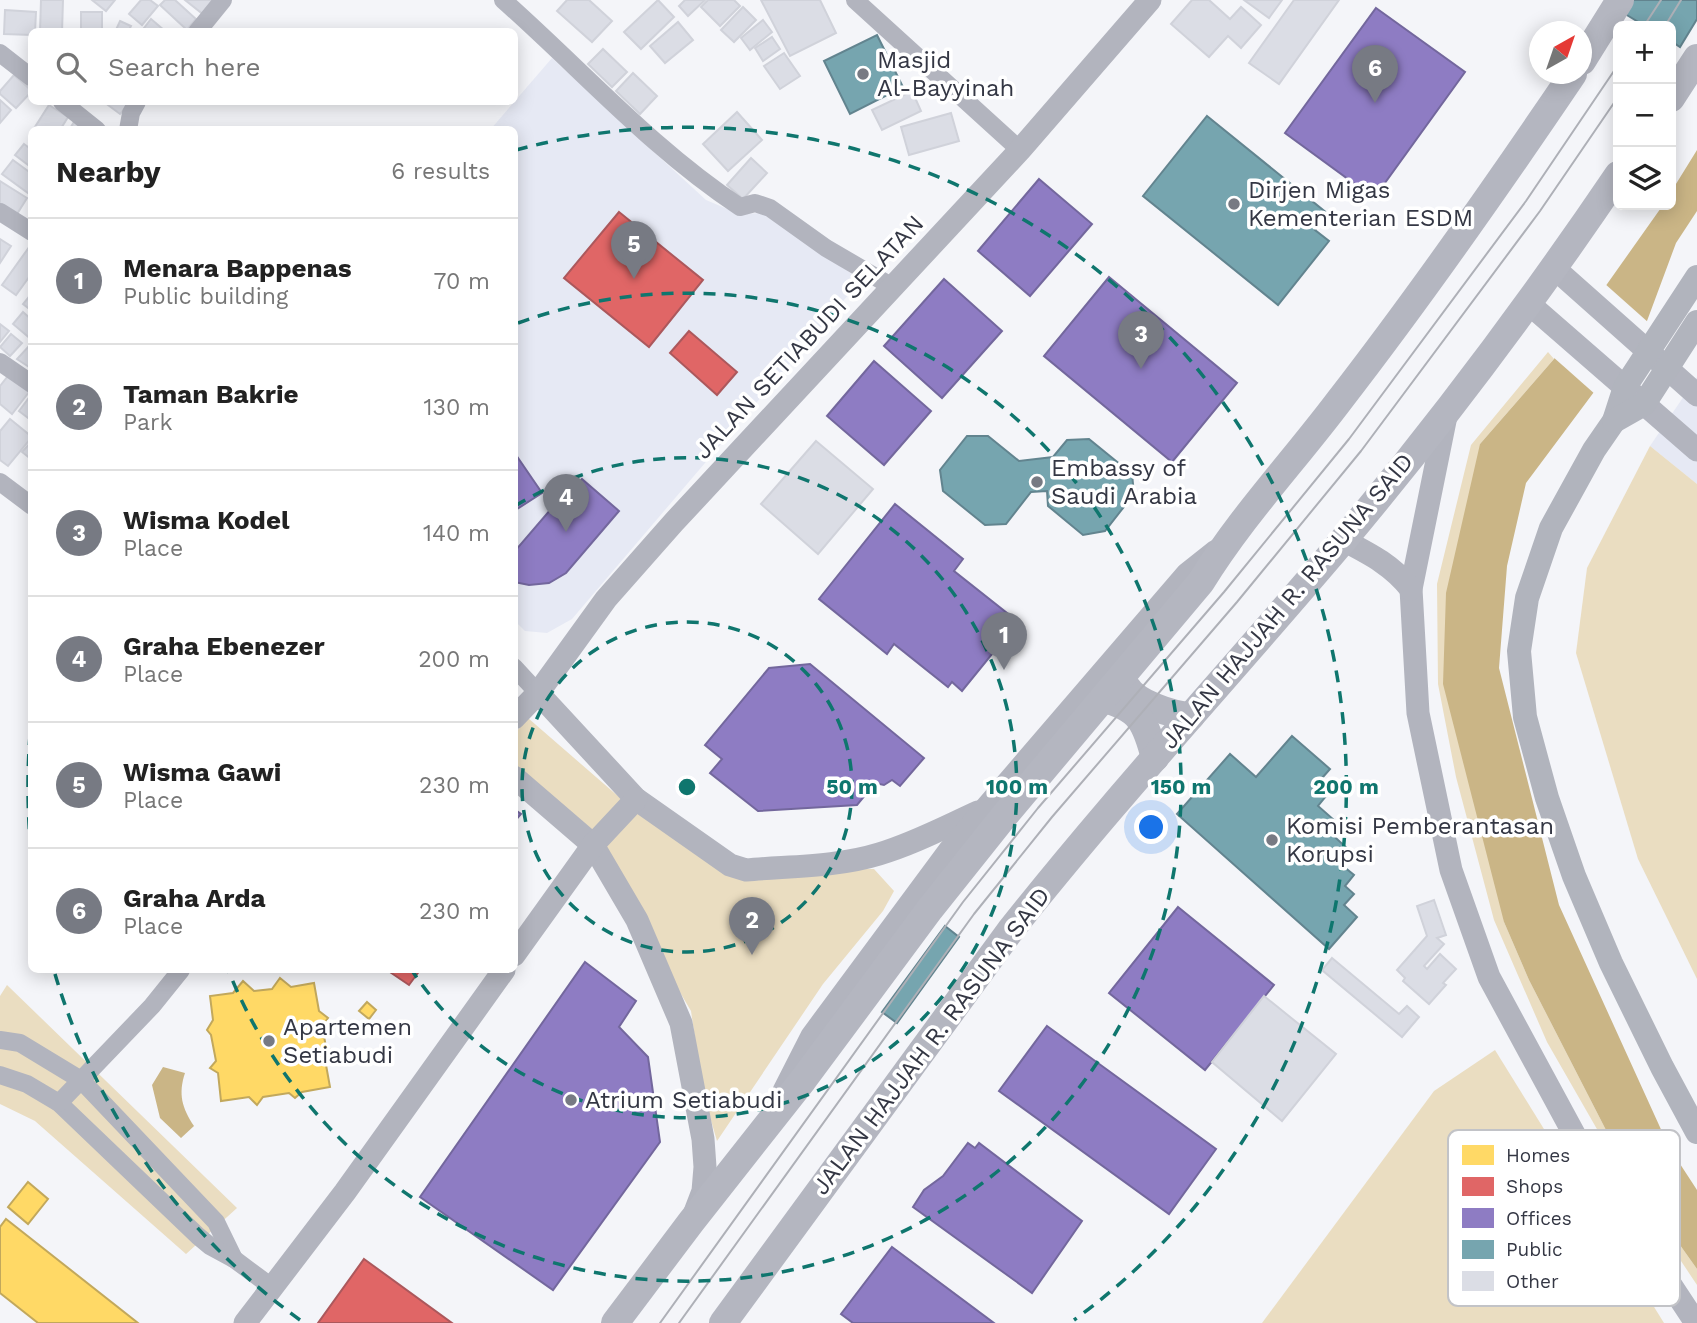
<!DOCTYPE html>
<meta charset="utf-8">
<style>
body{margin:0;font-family:"Work Sans",sans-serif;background:#f6f6f6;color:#222}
.controls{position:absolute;right:21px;top:21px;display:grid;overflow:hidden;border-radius:10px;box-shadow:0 4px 18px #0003}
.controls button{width:63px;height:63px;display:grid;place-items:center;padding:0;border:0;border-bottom:2px solid #e0e0e0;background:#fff;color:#222;font:35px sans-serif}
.compass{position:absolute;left:1529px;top:21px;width:63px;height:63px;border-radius:50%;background:#fff;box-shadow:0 4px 18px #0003;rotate:40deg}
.you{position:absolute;left:1152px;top:828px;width:24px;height:24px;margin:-18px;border:5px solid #fff;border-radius:50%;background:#1a73e8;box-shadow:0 0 0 10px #1a73e833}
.badge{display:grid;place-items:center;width:46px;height:46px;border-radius:50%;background:#777a83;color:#fff;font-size:23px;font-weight:700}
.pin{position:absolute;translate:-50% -58px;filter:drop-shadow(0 2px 4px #0008)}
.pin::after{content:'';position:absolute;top:37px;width:24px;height:21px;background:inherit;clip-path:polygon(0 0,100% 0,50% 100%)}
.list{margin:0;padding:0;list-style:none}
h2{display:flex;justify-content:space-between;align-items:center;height:91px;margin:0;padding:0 28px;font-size:30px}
h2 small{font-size:23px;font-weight:400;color:#767676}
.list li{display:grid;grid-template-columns:46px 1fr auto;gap:21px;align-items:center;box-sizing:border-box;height:126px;padding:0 28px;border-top:2px solid #e0e0e0}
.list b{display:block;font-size:26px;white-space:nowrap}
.list p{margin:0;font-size:23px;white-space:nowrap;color:#767676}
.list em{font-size:23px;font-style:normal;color:#767676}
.icon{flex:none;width:38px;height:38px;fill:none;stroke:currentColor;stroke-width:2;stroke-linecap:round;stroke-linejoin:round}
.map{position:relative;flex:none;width:1697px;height:1323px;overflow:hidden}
.search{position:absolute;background:#fff;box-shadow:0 4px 18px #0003;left:28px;top:28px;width:490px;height:77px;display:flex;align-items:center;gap:18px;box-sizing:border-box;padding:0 24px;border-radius:10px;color:#767676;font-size:26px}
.panel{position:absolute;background:#fff;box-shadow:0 4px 18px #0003;left:28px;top:126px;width:490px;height:847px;border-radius:10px}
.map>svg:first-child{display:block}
.built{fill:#e6e9f4}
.green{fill:#eaddc1}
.water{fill:#cab586}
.pier{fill:#f4f5f9}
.homes{fill:#ffd966;stroke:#c2a85c;stroke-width:2}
.shops{fill:#e06666;stroke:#ac585c;stroke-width:2}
.offices{fill:#8e7cc3;stroke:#73679d;stroke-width:2}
.public{fill:#76a5af;stroke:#62848f;stroke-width:2}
.building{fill:#dbdde5;stroke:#d0d2da;stroke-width:2}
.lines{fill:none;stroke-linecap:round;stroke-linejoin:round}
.minor{stroke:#b2b4be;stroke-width:18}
.tertiary{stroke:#b2b4be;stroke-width:23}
.secondary{stroke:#b1b4bd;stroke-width:24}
.primary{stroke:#b4b6c0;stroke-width:28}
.tram{stroke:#aeb0b7;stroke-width:2}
.ring{fill:none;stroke:#0f766e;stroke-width:3.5;stroke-dasharray:12 9}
.poi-dot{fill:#777a83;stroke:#fff;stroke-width:2.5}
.labels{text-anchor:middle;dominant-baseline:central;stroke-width:7;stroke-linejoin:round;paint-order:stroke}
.poi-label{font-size:24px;fill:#343744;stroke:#fff;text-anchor:start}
.street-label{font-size:24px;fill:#343744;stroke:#fff}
.key{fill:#fff;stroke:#c2c3c7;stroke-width:2}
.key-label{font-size:19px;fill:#343744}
.centre{fill:#0f766e;stroke:#fff;stroke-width:3.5}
.ring-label{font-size:21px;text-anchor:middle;font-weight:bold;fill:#0f766e;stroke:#fff;stroke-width:7;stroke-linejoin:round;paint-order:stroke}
</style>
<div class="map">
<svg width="1697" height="1323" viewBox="0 0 1697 1323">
<rect width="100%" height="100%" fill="#f4f5f9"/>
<g class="built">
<path d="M552 58 706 200 739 214 762 213 861 280 572 619 547 633 525 631 515 621 514 130H490Z"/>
<path d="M1697 377V484L1650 446Z"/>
</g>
<g class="green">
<path d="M1548 352 1554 359 1480 444 1504 922 1529 980 1626 1169 1697 1269V1285L1621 1171 1547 1042 1494 920 1456 777 1438 684 1437 584 1471 445Z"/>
<path d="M1650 446 1697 484V979L1638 859 1576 653 1587 568Z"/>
<path d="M528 718 634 810 726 868 874 869 894 891 883 911 823 984 717 1141 703 1093 691 1011 641 926 603 844 515 764V733Z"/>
<path d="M7 985 237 1208 186 1254 35 1121 0 1104V996Z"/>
<path d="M1495 1050 1664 1323H1262L1434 1091Z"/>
</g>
<g class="water">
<path d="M1697 150V211L1676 243 1647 321 1526 483 1507 566 1499 668 1559 905 1669 1147 1697 1190V1269L1626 1169 1529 980 1504 922 1443 684 1446 593 1480 444 1554 359 1663 205H1671V192Z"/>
<path d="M163 1067 185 1073C178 1094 182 1108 194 1126L181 1138 160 1118 152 1085Z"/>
</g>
<path class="pier" d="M1604 283 1649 323 1596 395 1552 356Z"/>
<g class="homes">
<path d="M280 978 291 987 314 983 319 1011 328 1018 322 1026 326 1047 334 1052 326 1065 330 1087 302 1092 295 1098 289 1093 263 1097 257 1105 249 1097 221 1101 218 1073 210 1068 216 1061 211 1035 207 1030 213 1020 210 996 233 993 243 981 254 991 272 989Z"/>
<path d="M367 1002 376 1010 369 1019 359 1011Z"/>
<path d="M28 1182 48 1199 28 1224 8 1207Z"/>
<path d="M6 1219 138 1323H38L0 1293V1227Z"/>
</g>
<g class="shops">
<path d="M619 212 703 280 649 347 564 278Z"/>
<path d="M689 331 737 372 717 395 670 353Z"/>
<path d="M387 970H420L409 985Z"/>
<path d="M364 1259 452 1323H318Z"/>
</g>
<g class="offices">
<path d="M1376 8 1465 72 1374 198 1285 133Z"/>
<path d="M1039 179 1092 224 1030 296 978 251Z"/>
<path d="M1109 277 1237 383 1172 462 1044 356Z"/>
<path d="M944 279 1002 331 942 398 884 346Z"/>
<path d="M874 361 931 411 884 465 827 416Z"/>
<path d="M514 452 542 493 514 511Z"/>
<path d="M582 479 619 511 566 573 549 583 529 585 514 582V552L551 509 554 512Z"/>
<path d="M895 504 963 559 954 571 1007 613 1003 619 1014 627 962 691 952 682 948 687 894 644 887 654 819 599Z"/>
<path d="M810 664 924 758 900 786 892 780 884 785 875 783 857 805 758 811 710 773 722 759 705 745 769 668Z"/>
<path d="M514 809 521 814 514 822Z"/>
<path d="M1178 907 1274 985 1205 1070 1109 993Z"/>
<path d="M585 962 636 1001 619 1027 648 1057 660 1142 553 1290 420 1197Z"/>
<path d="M1047 1026 1216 1149 1169 1214 999 1091Z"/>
<path d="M968 1143 975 1148 979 1143 1082 1221 1032 1293 913 1207 924 1190 943 1176Z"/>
<path d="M892 1247 994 1323H853L841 1314Z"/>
</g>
<g class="public">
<path d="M1616 0H1697V19L1680 47 1671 41V26H1645L1612 6Z"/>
<path d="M877 35 903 87 850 114 824 61Z"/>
<path d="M1207 116 1328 214 1315 230 1329 241 1278 305 1143 196Z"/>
<path d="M967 436H988L1019 461 1053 457 1067 440 1089 439 1132 474 1134 494 1105 531 1083 535 1048 506 1047 491 1031 492 1006 524 985 525 943 491 940 470Z"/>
<path d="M1292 736 1330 769 1315 786 1326 796 1318 806 1334 820 1326 829 1349 850 1338 862 1354 875 1345 886 1354 894 1344 905 1357 917 1329 949 1177 814 1230 754 1256 777Z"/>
<path d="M945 926 959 937 897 1023 882 1012Z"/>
</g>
<g class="building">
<path d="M41 0H63L62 32H40Z"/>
<path d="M92 0H115L106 11Z"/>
<path d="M141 0H150L158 6 142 25 129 14Z"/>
<path d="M165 0H175L196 19 187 30 160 5Z"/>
<path d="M185 0H216L204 15Z"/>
<path d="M567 0H589L612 21 592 42 557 11Z"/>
<path d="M658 0 674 17 641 49 624 32Z"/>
<path d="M685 0H705L688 16 679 6Z"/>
<path d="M708 0H734L740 6 720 26 701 7Z"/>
<path d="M761 0H820L836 33 790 56Z"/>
<path d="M1192 0H1209L1230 19 1241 7 1261 25 1241 48 1228 36 1209 57 1171 24Z"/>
<path d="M1244 0H1282L1269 18Z"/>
<path d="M1294 0H1339L1279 84 1249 63Z"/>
<path d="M743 7 756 20 734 42 721 30Z"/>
<path d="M5 10 36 12 35 32H32V35L4 34Z"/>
<rect x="81" y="12" width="21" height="20"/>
<path d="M151 19 165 31V32H141Z"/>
<path d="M763 20 772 32 750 50 741 38Z"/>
<path d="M120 21 131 26 128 32H115Z"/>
<path d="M678 22 693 40 665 63 650 46Z"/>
<path d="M772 37 780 49 763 61 755 48Z"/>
<path d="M603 49 627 72 612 87 588 64Z"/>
<path d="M784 53 800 76 780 89 764 66Z"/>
<path d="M633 73 657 96 640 114 616 91Z"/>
<path d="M14 75 32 91 16 108 0 94V91Z"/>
<path d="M912 91 921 111 882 130 872 110Z"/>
<path d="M0 100 11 110 0 123Z"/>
<path d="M104 102H128L130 103 120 114Z"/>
<path d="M49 105 68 117 60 130H33Z"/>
<path d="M737 112 762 140 728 171 703 144Z"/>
<path d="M951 113 959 141 909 155 901 127Z"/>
<path d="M74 122 84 130H69Z"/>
<path d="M24 144 32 150V168L15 155Z"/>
<path d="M751 158 767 173 743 199 727 185Z"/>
<path d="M13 160 32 174V196L2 174Z"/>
<path d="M0 181 27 198 17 214 0 203Z"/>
<path d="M0 239 11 246 0 263Z"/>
<path d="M32 243V273L16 295 2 285Z"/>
<path d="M32 293V311L23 304Z"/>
<path d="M23 312 32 320V340L13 324Z"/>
<path d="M0 324 9 331 0 342Z"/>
<path d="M11 334 22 343 10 356 0 347Z"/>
<path d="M29 346 32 348V369L17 359Z"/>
<path d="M8 376 29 392 12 414 0 404V386Z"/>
<path d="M31 395H32V421L19 411Z"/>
<path d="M10 419 32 437 8 466 0 460V431Z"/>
<path d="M32 441V460L22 452Z"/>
<path d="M816 441 873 489 818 554 761 504Z"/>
<path d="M1434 900 1446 935 1437 938 1444 944 1424 966 1427 969 1440 954 1456 969 1443 983 1446 985 1429 1004 1403 981 1405 978 1397 970 1427 936 1417 906Z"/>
<path d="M1332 958 1399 1014 1407 1006 1419 1017 1402 1037 1322 970Z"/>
<path d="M1264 996 1336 1054 1282 1121 1212 1062Z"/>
</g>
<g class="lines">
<g class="minor">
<path d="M503 0C582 70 652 149 740 207L755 203 770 208 826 248 891 286"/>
<path d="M855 0 1020 150"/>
<path d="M197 32 223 0"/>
<path d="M0 53 32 78"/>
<path d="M62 102 97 130"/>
<path d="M128 130 131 113 137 102"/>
<path d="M0 212 32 232"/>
<path d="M0 362 32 384"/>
<path d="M0 482 32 506"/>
<path d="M514 667 538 693"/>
<path d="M0 1040 20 1043 81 1080 216 1222 234 1259"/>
<path d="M0 1075 27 1084 59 1103 198 1236 210 1246 234 1259 273 1288"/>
<path d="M59 1103 152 1006 181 970"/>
</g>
<g class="tertiary">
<path d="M1553 267 1697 395"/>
<path d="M1528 303 1697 450"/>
<path d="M1447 411 1411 589 1418 713 1451 870 1489 977 1587 1158 1696 1323"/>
<path d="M1343 540C1370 554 1392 565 1411 589"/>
<path d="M538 693 636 799 730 865 746 870C789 866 837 867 879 854 913 844 945 827 978 812"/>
<path d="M514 718 538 693 606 599 674 522 1020 150 1150 0"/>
<path d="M514 777 593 845 637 920 681 1023 703 1139 705 1167 703 1191 695 1212"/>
<path d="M514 955 593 845 636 799"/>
<path d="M784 1091 812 1036 949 851 1187 574 1216 551"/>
<path d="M245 1323 345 1192 504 970"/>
</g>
<g class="secondary">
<path d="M1697 277 1625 387 1614 421 1594 450 1551 528 1527 598 1519 651 1525 717 1547 798 1574 876 1611 963 1662 1067 1697 1132"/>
<path d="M1614 421 1644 404 1697 322"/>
</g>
<g class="primary">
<path d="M1582 61 1620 0"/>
<path d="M1671 98 1697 58"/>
<path d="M1126 686C1136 703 1171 715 1191 716"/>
<path d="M1103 699C1140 708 1146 723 1155 758"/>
<path d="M615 1323 691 1222 803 1080 930 909 1005 815 1201 582C1241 517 1293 462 1339 401 1421 295 1498 185 1573 74"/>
<path d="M723 1323 1010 931C1115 798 1231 673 1340 544 1439 426 1532 302 1618 175"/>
</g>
<g class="tram">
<path d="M1644 26 1661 0"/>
<path d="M1665 26 1681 0"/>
<path d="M660 1323 963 902 1038 808 1224 592 1349 439 1526 201 1618 65"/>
<path d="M679 1323 974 914 1052 817 1237 602 1361 451 1540 211 1618 97"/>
</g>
</g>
<g class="ring">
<circle cx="687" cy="787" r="165"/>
<path d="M515 506A330 330 0 1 1 413 972"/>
<path d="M518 323A494 494 0 1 1 229 972"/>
<path d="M300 1320A659 659 0 0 1 55 974M31 850A659 659 0 0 1 31 724M516 150A659 659 0 0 1 1074 1320"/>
</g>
<g class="poi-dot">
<circle cx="863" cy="74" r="7"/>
<circle cx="1234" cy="204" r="7"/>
<circle cx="1037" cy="482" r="7"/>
<circle cx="1272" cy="840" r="7"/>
<circle cx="269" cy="1041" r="7"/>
<circle cx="571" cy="1100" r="7"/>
</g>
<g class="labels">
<g class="poi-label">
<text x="877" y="60">Masjid<tspan x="877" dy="28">Al-Bayyinah</tspan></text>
<text x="1248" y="190">Dirjen Migas<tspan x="1248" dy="28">Kementerian ESDM</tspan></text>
<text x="1051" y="468">Embassy of<tspan x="1051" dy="28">Saudi Arabia</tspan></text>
<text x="1286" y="826">Komisi Pemberantasan<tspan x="1286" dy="28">Korupsi</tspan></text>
<text x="283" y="1027">Apartemen<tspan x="283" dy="28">Setiabudi</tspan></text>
<text x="585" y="1100">Atrium Setiabudi</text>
</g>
<g class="street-label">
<text transform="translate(809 337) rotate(-47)">JALAN SETIABUDI SELATAN</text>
<text transform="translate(1287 601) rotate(-50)">JALAN HAJJAH R. RASUNA SAID</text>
<text transform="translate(931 1041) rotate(-53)">JALAN HAJJAH R. RASUNA SAID</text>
</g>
</g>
<rect x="1448" y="1130" width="232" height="176" rx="10" class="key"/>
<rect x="1462" y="1145" width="32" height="20" fill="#ffd966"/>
<rect x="1462" y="1177" width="32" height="19" fill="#e06666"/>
<rect x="1462" y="1208" width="32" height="20" fill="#8e7cc3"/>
<rect x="1462" y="1240" width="32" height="19" fill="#76a5af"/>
<rect x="1462" y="1271" width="32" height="20" fill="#dbdde5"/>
<g class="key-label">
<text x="1506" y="1162">Homes</text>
<text x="1506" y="1193">Shops</text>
<text x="1506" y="1225">Offices</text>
<text x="1506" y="1256">Public</text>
<text x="1506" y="1288">Other</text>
</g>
<circle cx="687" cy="787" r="10" class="centre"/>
<g class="ring-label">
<text x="852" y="794">50 m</text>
<text x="1017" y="794">100 m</text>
<text x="1181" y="794">150 m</text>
<text x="1346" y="794">200 m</text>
</g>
</svg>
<div class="controls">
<button>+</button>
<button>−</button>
<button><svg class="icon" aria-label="layers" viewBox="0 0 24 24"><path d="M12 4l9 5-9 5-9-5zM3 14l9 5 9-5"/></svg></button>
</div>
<svg class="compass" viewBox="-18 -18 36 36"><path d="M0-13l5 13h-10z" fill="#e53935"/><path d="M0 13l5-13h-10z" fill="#767676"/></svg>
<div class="you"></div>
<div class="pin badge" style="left:1004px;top:670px">1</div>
<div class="pin badge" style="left:752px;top:955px">2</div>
<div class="pin badge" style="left:1141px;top:369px">3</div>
<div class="pin badge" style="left:566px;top:532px">4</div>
<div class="pin badge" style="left:634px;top:279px">5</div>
<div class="pin badge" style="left:1375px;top:103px">6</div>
<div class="search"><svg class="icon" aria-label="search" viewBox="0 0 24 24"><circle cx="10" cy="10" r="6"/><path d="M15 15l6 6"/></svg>Search here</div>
<section class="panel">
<h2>Nearby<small>6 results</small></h2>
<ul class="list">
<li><span class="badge">1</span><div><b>Menara Bappenas</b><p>Public building</p></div><em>70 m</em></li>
<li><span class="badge">2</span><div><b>Taman Bakrie</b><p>Park</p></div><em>130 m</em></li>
<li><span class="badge">3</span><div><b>Wisma Kodel</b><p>Place</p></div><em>140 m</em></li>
<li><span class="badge">4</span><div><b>Graha Ebenezer</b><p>Place</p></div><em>200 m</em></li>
<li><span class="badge">5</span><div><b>Wisma Gawi</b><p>Place</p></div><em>230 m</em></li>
<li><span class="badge">6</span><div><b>Graha Arda</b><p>Place</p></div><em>230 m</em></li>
</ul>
</section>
</div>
